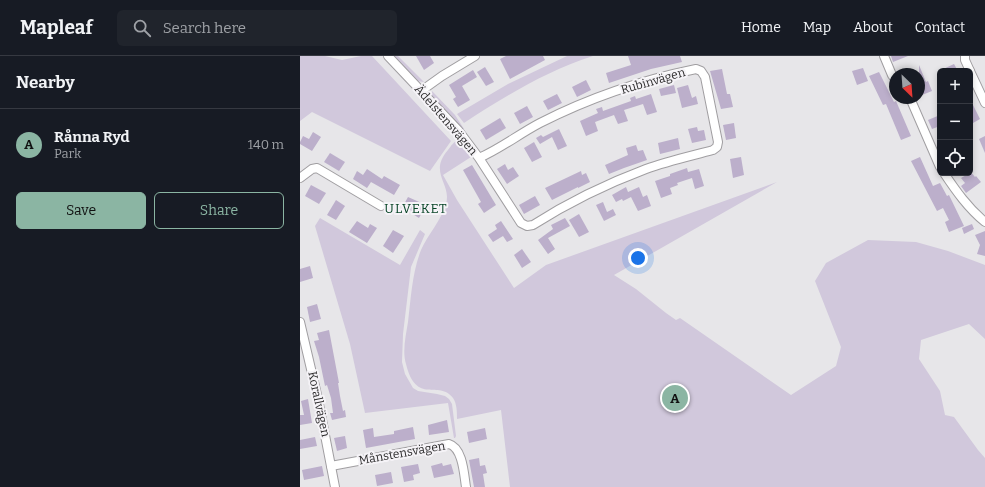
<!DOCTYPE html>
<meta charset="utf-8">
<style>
body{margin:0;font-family:Bitter,serif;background:#20242c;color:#f1f3f6}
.controls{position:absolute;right:12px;top:12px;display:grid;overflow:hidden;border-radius:6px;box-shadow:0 2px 6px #0003}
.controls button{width:36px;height:36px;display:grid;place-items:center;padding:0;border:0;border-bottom:1px solid #363941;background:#171b24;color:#f1f3f6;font:20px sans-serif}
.compass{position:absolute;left:589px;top:12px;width:36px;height:36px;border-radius:50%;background:#171b24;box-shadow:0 2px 6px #0003;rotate:155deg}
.you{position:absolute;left:338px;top:202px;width:14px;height:14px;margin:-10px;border:3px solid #fff;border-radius:50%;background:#1a73e8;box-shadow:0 0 0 6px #1a73e833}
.badge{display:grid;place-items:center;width:26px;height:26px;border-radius:50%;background:#8bb5a3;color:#111;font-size:13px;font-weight:700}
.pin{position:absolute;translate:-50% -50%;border:2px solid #fff;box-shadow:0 1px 4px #0006}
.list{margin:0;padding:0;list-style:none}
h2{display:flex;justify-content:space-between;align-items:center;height:52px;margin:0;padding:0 16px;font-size:17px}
h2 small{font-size:13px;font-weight:400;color:#9ea1a6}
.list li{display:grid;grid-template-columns:26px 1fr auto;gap:12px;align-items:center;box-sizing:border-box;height:72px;padding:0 16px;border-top:1px solid #363941}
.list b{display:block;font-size:15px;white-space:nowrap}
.list p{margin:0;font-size:13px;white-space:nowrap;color:#9ea1a6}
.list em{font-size:13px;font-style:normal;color:#9ea1a6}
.actions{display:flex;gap:8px;padding:12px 16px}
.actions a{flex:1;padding:9px 0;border:1px solid #8bb5a3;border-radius:6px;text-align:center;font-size:14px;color:#8bb5a3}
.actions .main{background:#8bb5a3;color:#111}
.icon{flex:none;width:22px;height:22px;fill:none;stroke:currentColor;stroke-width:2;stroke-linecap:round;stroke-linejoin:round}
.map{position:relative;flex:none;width:685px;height:431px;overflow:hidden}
header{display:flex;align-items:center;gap:24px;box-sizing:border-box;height:56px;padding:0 20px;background:#171b24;border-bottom:1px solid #363941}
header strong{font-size:19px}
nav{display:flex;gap:22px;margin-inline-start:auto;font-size:14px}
.search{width:280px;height:36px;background:#20242c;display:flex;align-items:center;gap:10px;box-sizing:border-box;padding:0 14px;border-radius:6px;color:#9ea1a6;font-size:15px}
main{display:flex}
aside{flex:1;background:#171b24}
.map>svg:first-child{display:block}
.green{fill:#d1c8dc}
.building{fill:#bcafcb}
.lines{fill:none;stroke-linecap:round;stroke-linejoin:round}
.minor-casing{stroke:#a09ea1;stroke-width:10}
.minor{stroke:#fff;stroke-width:8}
.labels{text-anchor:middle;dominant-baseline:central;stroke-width:4;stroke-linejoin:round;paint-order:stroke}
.street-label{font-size:12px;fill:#2b2a2b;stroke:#f5f3f7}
.neighbourhood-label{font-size:13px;letter-spacing:1px;fill:#084527;stroke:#f5f3f7}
</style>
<header>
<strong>Mapleaf</strong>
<div class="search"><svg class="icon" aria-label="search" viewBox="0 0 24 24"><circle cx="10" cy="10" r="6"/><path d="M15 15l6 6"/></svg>Search here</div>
<nav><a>Home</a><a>Map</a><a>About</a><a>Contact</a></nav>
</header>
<main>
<aside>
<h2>Nearby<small></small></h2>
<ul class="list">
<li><span class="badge">A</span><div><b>Rånna Ryd</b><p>Park</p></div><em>140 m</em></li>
</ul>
<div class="actions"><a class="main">Save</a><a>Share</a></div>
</aside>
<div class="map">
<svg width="685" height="431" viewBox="0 0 685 431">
<rect width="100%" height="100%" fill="#e7e6e9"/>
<g class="green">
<path d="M0 0H25L42 4 61 0H72L151 85 130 115 12 56 0 65Z"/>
<path d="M93 0H98L124 26 117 25Z"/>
<path d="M267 0H293C246 15 204 41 164 67L157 58 208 28Z"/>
<path d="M132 35 155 59 164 73 162 74 132 40Z"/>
<path d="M159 84 171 101 143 119 157 144 214 232 246 209 477 126 314 219 336 233 366 257 376 264 380 262 491 339 536 310 541 291 515 225 526 207 568 184 616 186 648 195 685 209V283L669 268 621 284 619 303 640 335 645 359 654 361 678 394 685 402V431H210L201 354 157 363C157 356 157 348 153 342 139 323 116 350 106 308 102 295 106 279 108 266 111 242 112 217 121 194 128 178 141 165 146 148 152 127 128 117 148 94 151 90 154 85 159 84Z"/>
<path d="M20 162 100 209 120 174 125 178 111 211 103 278 102 306 105 318 113 332 118 335 137 338 145 340 149 343 152 348 156 380 155 382H154L148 347 65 357 50 288 15 170Z"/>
</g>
<g class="building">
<path d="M116 0H130L134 7 124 14Z"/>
<path d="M206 0H243L245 4 210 23 200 3Z"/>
<path d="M328 0H380L382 6 351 13 309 27 306 17 331 9Z"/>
<path d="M591 0H608L593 6Z"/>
<path d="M654 8 658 15H639Z"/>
<path d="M619 9 626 26 628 25 632 35 622 39 619 32Z"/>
<path d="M185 11 194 26 186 30 177 16Z"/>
<path d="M563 12 568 25 557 29 552 15Z"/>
<path d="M422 13 427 38H430L433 51 421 53 410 15Z"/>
<path d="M173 14 177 21 162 30 170 44 158 51 153 43 156 41 149 29Z"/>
<path d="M579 16 594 46 596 45 611 80 601 84 586 48 583 49 569 20Z"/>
<path d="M286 24 291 34 277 41 272 31Z"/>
<path d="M374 29 376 37 361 40 359 33Z"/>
<path d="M388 29 392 42 396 40 398 48 382 52 377 32Z"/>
<path d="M257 38 262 47 248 54 243 45Z"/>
<path d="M351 38 357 56 347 59 343 48 324 54 328 65 318 68 314 59 295 66 298 75 286 80 280 65 298 57 296 53 302 51 303 55 331 45 330 42 335 40 336 43Z"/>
<path d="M670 43 680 63 673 67 670 60Z"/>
<path d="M227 50 233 61 220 68 214 57Z"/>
<path d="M640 59V70L632 73 628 64Z"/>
<path d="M200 62 206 72 186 84 180 74Z"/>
<path d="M434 67 436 82 426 84 423 69Z"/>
<path d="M397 71 398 75 404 74 406 84 392 87 388 73Z"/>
<path d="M259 73 267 90 258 94 252 81 240 88 236 82 241 79 243 81Z"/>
<path d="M13 76 21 81 12 95 0 88V86L3 80 9 83Z"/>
<path d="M685 80V97L679 83Z"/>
<path d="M378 82 380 93 360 98 358 87Z"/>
<path d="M234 86 242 101 232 106 224 92Z"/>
<path d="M336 89 338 95 343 94 347 104 324 112 309 118 305 109 328 99 326 92Z"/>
<path d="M30 97 45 106 39 115 24 106Z"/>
<path d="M441 101 444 119 433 122 430 103Z"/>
<path d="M620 101 633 130 640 127 647 140 649 139 664 170 649 176 645 166 649 164 643 152 637 155 611 105Z"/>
<path d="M205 108 208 114 213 111 219 120 207 128 197 113Z"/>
<path d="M172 109 196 149 184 157 178 148 181 146 163 114Z"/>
<path d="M387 112 388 116 399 113 404 130 395 133 392 122 377 127 378 129 370 132 372 138 361 142 355 125 370 120V118Z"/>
<path d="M67 113 82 123 84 120 100 129 94 139 71 126 67 132 53 123 57 115 63 119Z"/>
<path d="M281 115 282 119 286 117 290 126 278 132V131L252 144 245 132Z"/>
<path d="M670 115 675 121 676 120 681 126 666 137 661 130 665 127 661 122 670 117Z"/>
<path d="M11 129 26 137 19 148 5 140Z"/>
<path d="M326 131 328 136 339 131 343 141 347 139 351 150 338 155 331 141 323 145 322 143 316 146 312 139Z"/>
<path d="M235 140 240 149 224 158 219 149Z"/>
<path d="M108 141 126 149 119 162 111 157 112 155 103 150Z"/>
<path d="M36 144 45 150 36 164 27 159Z"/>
<path d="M303 146 307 156 313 153 316 159 304 165 296 149Z"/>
<path d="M279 158 289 176 279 181 269 164Z"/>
<path d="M265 162 270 170 248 182 255 193 248 198 238 184 253 173 251 169Z"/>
<path d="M57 165 68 172 70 168 77 172 67 187 49 176Z"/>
<path d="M201 165 213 183 207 186 203 180 193 186 188 179 197 173 195 169Z"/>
<path d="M672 168 674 173 664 178 662 172Z"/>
<path d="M93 174 104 180 93 197 83 190Z"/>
<path d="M685 175V200L677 198 680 189 675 179Z"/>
<path d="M222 193 231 206 222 212 214 199Z"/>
<path d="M10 210 13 222 0 226V213Z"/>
<path d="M17 248 21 263 10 266 7 251Z"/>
<path d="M29 274 39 327H38L40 340 43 355 45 354 46 361 32 364 30 357H33L31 342 27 329 25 330 19 301 14 285 19 284 17 277Z"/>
<path d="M8 343 12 367 0 369V359H4L1 345Z"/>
<path d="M147 364 149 376 129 379 128 369Z"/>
<path d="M113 371 115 383 66 392 63 374 73 372 74 381 94 378V375Z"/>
<path d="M185 372 187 383 169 387 167 376Z"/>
<path d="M45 380 47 392 37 395 34 382Z"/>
<path d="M15 381 17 390 0 393V384Z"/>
<path d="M179 402 180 410 185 409 187 417 183 418 185 431H174L169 404Z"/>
<path d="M142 407 143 410 151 408 154 418 134 422 131 410Z"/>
<path d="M118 408 120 417 113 419 114 424 104 426 101 411Z"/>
<path d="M22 410 24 420 4 424 2 414Z"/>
<path d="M91 416 93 427 77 430 75 419Z"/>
</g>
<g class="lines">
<defs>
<g id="minor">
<path d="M88 0 158 74 179 102 221 167 227 170 233 169C269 146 306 128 346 113 368 105 391 100 413 94L417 91 418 86 405 21 401 15 396 13C342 24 289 42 240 67 219 78 200 93 179 102"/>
<path d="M584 0 592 19 595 23"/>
<path d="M665 0V4L670 15"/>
<path d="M670 15 685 47"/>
<path d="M121 35 142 20 175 0"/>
<path d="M610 42 640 111"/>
<path d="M644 117C656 135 668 152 685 166"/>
<path d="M0 122 12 113 17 112 81 150"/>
<path d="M0 266 18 343 35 431"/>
<path d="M31 410 149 388C163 392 164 419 166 431"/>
</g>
</defs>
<use href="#minor" class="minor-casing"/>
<use href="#minor" class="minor"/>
</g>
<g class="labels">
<g class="street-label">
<text transform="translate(353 25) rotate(-16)">Rubinvägen</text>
<text transform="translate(146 64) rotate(49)">Ädelstensvägen</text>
<text transform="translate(19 348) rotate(78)">Korallvägen</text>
<text transform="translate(102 397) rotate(-10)">Månstensvägen</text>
</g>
<g class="neighbourhood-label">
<text x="116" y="152">ULVEKET</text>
</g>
</g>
</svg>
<div class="controls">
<button>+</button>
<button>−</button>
<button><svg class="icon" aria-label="locate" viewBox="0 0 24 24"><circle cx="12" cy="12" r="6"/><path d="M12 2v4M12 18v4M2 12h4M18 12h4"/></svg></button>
</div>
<svg class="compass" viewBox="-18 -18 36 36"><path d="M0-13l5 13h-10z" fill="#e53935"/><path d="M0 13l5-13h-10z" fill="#9ea1a6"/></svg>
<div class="you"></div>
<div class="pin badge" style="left:375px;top:342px">A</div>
</div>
</main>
